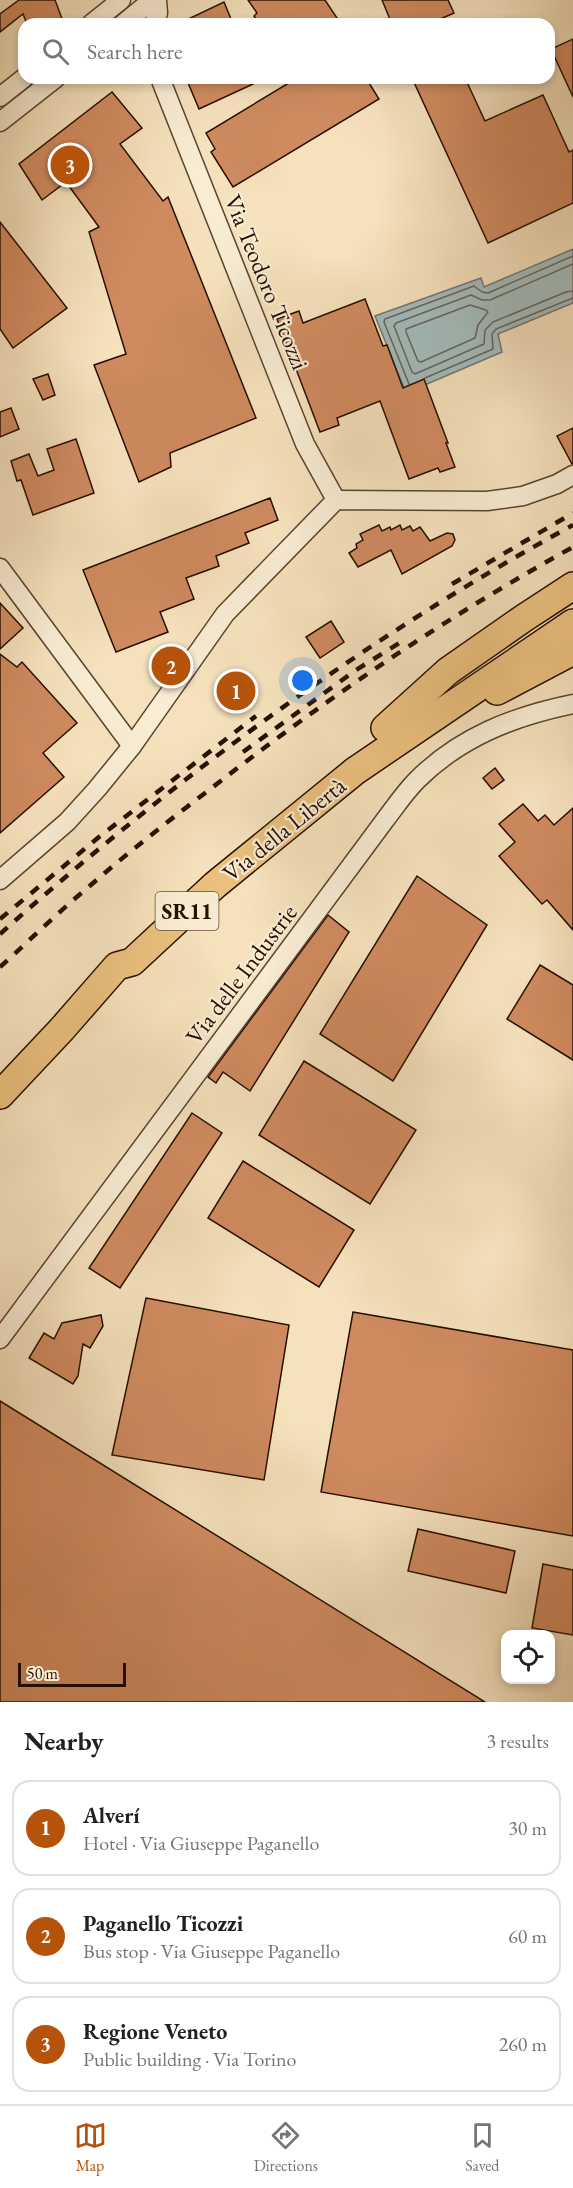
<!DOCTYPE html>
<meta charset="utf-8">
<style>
body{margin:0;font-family:"EB Garamond",serif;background:#f2f2f2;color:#202124}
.controls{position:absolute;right:18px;bottom:18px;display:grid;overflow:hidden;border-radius:12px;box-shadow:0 3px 9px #0003}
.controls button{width:54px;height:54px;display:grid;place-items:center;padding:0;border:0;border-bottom:2px solid #e0e0e0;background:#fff;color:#202124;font:30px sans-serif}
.scale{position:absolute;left:18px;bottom:15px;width:108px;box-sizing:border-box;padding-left:6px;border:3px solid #270e02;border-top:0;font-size:16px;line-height:21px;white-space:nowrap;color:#270e02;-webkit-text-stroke:4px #f8ecd3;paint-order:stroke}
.you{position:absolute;left:303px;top:681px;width:21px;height:21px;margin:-15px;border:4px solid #fff;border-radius:50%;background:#1a73e8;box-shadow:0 0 0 9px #1a73e833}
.badge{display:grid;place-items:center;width:39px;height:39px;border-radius:50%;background:#b45309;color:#fff;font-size:20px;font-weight:700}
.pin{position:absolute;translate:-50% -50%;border:3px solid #fff;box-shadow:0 2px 6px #0006}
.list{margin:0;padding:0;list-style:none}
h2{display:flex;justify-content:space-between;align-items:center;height:78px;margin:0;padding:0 24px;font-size:26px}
h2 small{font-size:20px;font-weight:400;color:#757577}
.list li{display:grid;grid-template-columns:39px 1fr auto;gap:18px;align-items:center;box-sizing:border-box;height:96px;margin:0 12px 12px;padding:0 12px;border:2px solid #e0e0e0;border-radius:18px}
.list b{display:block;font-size:22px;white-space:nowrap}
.list p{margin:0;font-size:20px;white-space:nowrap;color:#757577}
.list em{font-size:20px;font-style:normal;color:#757577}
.icon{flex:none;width:33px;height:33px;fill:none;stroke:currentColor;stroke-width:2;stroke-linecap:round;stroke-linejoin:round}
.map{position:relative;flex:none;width:573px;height:1702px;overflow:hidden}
.search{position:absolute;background:#fff;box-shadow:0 3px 9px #0003;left:18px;right:18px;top:18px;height:66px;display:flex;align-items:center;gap:15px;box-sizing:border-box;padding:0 21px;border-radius:18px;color:#757577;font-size:22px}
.sheet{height:402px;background:#fff}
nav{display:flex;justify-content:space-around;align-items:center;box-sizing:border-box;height:84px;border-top:2px solid #e0e0e0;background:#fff;font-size:16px;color:#757577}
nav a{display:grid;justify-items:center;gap:3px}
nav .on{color:#b45309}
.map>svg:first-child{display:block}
.water{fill:#a2bbbb;stroke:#717671;stroke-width:1.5}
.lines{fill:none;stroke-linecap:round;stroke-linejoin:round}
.shore{stroke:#64645e;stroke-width:1.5}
.building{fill:#cf8a5f;stroke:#270e02;stroke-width:1.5}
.minor-casing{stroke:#5a4330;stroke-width:21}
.highway-casing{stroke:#270e02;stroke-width:30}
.minor{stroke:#f8ecd3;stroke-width:18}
.highway{stroke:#eac07e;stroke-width:27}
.rail{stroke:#270e02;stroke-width:4.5;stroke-dasharray:10 10;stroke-linecap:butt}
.labels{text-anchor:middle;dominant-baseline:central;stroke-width:4.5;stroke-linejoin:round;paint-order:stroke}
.shield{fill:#f8ecd3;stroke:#665141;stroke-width:1.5}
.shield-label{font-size:22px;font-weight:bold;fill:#270e02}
.street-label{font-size:24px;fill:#270e02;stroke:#f8ecd3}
</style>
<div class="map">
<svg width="573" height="1702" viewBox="0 0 573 1702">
<rect width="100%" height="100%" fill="#f5e1bc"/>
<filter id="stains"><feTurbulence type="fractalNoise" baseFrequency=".00333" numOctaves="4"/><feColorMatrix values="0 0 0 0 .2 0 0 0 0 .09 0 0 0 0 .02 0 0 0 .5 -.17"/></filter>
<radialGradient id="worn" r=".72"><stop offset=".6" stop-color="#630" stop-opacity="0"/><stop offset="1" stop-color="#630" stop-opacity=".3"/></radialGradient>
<path class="water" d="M573 249V303L498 334 502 352 406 393 375 316 481 278 484 287Z"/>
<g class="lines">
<g class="shore">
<path d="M573 264 490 300H482L471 295 396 323 394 326 412 372 415 374 484 344 485 330 493 322 566 292 573 291"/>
<path d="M470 305 486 310 488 312 478 325 475 338 421 362 418 361 406 332V329Z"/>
<path d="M425 378 493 349 492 334 496 329 573 298"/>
<path d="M409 384 384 322 385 319 474 286 482 292 488 293 573 256"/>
</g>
</g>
<g class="building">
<path d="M19 0H55L64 24H27L23 14 0 32V14Z"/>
<path d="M248 0H325L337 18 329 24H260L254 16 257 13Z"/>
<path d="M382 0H448L454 13 429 24H392Z"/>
<path d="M224 2 233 24H178Z"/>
<path d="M573 39V97L551 49Z"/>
<path d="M186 78H266L199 109Z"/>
<path d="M297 78H366L379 99 233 187 211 152 215 149 206 133Z"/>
<path d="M412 78H465L485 121 543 95 569 152 573 150V203L488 243Z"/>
<path d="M112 92 142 128 120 144 163 201 168 197 256 418 170 453 171 467 139 482 94 365 126 354 89 232 99 227 66 182 42 200 19 164Z"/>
<path d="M0 222 67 308 13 348 0 329Z"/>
<path d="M365 299 383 346 387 345 403 388 424 379 448 443H446L455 467 440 472 438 468 409 479 380 401 337 418 339 425 320 432 277 319 299 311 303 323Z"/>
<path d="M48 374 55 395 43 400 33 379Z"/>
<path d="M11 408 19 429 0 437V412Z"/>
<path d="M573 428V464H572L557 436Z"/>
<path d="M76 439 94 493 33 515 21 480 17 481 11 461 29 454 38 476 54 470 47 449Z"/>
<path d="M270 498 278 520 245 533 249 543 216 556 219 566 186 578 194 599 160 612 168 632 116 652 83 570Z"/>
<path d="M379 525 382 531 390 527 391 530 400 525 402 530 410 526 413 531 420 527 430 541 447 533 453 534 455 540 452 546 402 574 391 550 358 567 349 553 357 548 356 544 363 540 360 534Z"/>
<path d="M0 603 23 628 0 649Z"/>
<path d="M331 621 344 642 320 658 306 637Z"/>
<path d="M0 654 17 667 22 662 77 723 43 753 64 777 0 833Z"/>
<path d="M495 768 504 780 492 789 483 778Z"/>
<path d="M523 804 538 821 545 815 554 825 573 808V930L547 900 542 904 499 856 515 842 499 824Z"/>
<path d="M417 876 487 925 393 1081 320 1034Z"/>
<path d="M328 915 349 932 250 1091 223 1072 216 1083 208 1077Z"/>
<path d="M540 965 573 985V1060L507 1019Z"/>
<path d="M304 1061 416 1130 370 1204 259 1135Z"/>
<path d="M192 1113 222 1133 120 1288 89 1268Z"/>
<path d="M243 1161 354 1230 319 1287 208 1218Z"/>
<path d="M146 1298 289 1325 264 1480 112 1455Z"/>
<path d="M353 1312 573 1350V1536L321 1492Z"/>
<path d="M101 1315 103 1326 90 1348 83 1344 78 1376 73 1384 29 1358 44 1333 54 1339 62 1323Z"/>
<path d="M0 1401 58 1437 485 1702H0Z"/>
<path d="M418 1529 515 1551 506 1593 408 1571Z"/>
<path d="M543 1564 573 1570V1635L532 1628Z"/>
</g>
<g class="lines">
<defs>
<g id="minor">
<path d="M91 24 121 0"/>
<path d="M123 24 152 0"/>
<path d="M153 24 158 13 157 0"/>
<path d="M160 78 305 444 336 500"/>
<path d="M0 97 24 78"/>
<path d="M0 122 56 78"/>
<path d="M0 568 132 746"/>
<path d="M0 880 67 822 97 789 132 746 225 614 336 500 487 501 523 496 557 484 573 475"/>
<path d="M0 1339 385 820C395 807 405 792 417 780 460 737 514 716 573 704"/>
</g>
<g id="highway">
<path d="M497 691 573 651"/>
<path d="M385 728 448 671 524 618 573 586"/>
<path d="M0 1095 62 1029 117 966 132 962 215 885 355 771 573 623"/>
</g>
</defs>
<use href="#minor" class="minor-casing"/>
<use href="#highway" class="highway-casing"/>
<use href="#minor" class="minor"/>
<use href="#highway" class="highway"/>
<g class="rail">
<path d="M452 584 573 513"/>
<path d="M243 752 356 670 401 642"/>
<path d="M0 919 99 837 256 716"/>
<path d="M0 934C175 778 367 637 573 525"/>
<path d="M0 967C28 942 55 915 84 891 128 852 175 816 222 780 333 694 450 615 573 547"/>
</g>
</g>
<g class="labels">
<rect class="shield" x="155.5" y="892" width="63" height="38" rx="4.5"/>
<g class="shield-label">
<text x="187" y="911">SR11</text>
</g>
<g class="street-label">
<text transform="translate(267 282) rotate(68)">Via Teodoro Ticozzi</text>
<text transform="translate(284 829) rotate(-39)">Via della Libertà</text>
<text transform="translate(241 974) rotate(-53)">Via delle Industrie</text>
</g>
</g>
<rect width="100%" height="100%" filter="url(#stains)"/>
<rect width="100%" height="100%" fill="url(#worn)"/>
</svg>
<div class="controls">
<button><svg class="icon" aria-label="locate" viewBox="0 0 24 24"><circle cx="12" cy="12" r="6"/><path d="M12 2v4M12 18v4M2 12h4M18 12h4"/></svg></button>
</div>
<div class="scale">50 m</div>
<div class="you"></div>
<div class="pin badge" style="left:236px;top:691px">1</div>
<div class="pin badge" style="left:171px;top:666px">2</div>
<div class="pin badge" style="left:70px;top:165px">3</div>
<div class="search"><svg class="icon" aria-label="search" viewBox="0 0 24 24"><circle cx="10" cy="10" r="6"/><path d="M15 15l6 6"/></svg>Search here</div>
</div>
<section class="sheet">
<h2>Nearby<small>3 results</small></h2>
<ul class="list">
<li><span class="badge">1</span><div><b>Alverí</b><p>Hotel · Via Giuseppe Paganello</p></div><em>30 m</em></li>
<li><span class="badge">2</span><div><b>Paganello Ticozzi</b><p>Bus stop · Via Giuseppe Paganello</p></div><em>60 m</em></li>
<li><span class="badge">3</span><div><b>Regione Veneto</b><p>Public building · Via Torino</p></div><em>260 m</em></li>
</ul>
</section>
<nav>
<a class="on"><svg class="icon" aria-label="map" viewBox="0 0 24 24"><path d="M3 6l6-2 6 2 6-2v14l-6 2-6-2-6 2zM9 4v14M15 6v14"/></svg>Map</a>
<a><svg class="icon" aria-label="directions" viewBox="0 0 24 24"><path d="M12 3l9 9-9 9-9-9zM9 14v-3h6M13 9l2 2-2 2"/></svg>Directions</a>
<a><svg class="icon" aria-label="saved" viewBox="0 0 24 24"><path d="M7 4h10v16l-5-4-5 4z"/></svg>Saved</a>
</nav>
